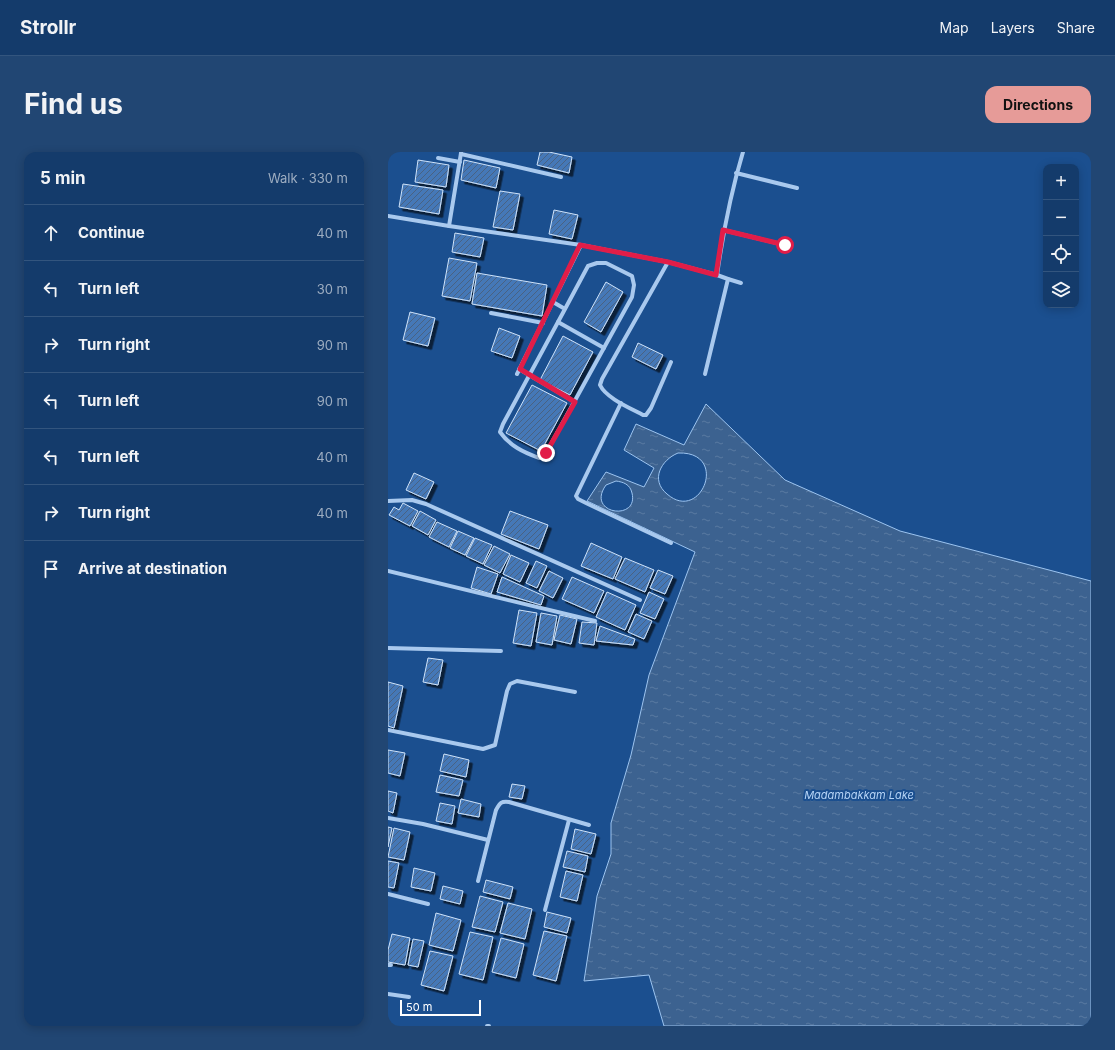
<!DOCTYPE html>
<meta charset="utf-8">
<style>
body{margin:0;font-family:Inter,sans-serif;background:#214673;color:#f1f3f6}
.controls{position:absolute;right:12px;top:12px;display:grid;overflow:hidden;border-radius:8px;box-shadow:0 2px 10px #0003}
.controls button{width:36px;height:36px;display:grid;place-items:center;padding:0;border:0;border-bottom:1px solid #33557e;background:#143b6b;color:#f1f3f6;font:20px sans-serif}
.scale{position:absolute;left:12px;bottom:10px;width:81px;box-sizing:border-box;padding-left:4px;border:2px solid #fff;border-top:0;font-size:11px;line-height:14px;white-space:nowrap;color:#fff;-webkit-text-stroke:3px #1b4f8f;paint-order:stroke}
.stop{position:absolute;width:12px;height:12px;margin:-9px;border:3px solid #e11d48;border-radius:50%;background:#fff}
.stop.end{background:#e11d48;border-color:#fff;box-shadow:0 1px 4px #0008}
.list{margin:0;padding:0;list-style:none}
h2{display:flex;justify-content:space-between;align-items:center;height:52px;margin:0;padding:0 16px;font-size:17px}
h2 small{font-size:13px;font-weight:400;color:#9dadc1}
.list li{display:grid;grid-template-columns:26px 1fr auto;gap:12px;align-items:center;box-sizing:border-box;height:56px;padding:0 16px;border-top:1px solid #33557e}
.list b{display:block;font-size:15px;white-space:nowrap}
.list em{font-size:13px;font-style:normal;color:#9dadc1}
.icon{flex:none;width:22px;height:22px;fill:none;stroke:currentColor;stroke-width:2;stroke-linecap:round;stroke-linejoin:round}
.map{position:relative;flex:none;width:703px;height:874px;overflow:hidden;border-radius:12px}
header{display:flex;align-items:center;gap:24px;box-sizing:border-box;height:56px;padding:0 20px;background:#143b6b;border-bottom:1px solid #33557e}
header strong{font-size:19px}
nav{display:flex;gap:22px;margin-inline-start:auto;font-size:14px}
.intro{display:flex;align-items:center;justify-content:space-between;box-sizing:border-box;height:96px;padding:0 24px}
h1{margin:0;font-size:28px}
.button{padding:10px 18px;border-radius:12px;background:#e69b98;color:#111;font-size:14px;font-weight:700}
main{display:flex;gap:24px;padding:0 24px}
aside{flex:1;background:#143b6b;border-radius:12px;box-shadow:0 2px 10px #0003}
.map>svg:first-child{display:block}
.water{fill:url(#water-ripples);stroke:#9cc4f0;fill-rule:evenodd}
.building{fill:url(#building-hatch);stroke:#cfe3fa;filter:url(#shadow)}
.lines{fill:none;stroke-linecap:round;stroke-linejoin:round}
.minor{stroke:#a9c9ee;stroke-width:4}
.route{stroke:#e11d48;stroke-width:5}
.labels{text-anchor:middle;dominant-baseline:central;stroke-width:4;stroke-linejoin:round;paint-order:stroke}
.water-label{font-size:11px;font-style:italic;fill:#b5d3f5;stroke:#1b4f8f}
</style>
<header>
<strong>Strollr</strong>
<nav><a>Map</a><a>Layers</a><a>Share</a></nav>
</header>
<div class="intro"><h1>Find us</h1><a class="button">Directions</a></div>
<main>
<aside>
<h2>5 min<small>Walk · 330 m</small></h2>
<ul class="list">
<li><svg class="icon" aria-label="ahead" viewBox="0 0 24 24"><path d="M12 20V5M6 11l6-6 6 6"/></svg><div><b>Continue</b></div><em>40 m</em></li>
<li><svg class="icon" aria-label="left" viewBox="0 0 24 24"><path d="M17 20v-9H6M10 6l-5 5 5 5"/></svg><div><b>Turn left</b></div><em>30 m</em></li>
<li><svg class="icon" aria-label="right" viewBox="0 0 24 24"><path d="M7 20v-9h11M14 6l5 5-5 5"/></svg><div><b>Turn right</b></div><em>90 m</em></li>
<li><svg class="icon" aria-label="left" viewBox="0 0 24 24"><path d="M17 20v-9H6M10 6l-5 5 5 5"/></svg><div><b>Turn left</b></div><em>90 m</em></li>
<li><svg class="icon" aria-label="left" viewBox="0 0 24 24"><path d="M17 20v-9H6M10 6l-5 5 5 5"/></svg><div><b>Turn left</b></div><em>40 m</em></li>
<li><svg class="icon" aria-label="right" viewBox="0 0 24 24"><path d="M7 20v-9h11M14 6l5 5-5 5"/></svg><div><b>Turn right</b></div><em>40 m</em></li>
<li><svg class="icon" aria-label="arrive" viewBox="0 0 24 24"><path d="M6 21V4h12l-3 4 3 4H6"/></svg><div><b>Arrive at destination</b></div></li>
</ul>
</aside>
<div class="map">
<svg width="703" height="874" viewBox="0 0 703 874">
<defs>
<pattern id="water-ripples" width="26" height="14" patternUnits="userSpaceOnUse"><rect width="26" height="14" fill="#3c6290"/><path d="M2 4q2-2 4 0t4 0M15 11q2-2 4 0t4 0" fill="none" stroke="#597aa1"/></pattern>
<pattern id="building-hatch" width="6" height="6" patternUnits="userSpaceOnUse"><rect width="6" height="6" fill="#4478b7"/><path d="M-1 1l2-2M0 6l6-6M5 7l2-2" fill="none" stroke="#486282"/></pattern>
<filter id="shadow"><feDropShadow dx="3.5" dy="3.5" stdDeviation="0" flood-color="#0009"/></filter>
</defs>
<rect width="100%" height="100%" fill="#1b4f8f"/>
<path class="water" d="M318 252 397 328 512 379 703 429V874H276L261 823 196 829 209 744 223 702V671L243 603 261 523 307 400 199 349 218 320 256 335 266 316 236 298 248 272 296 293ZM290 301C342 299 313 372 279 342 262 328 273 308 290 301ZM228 329C235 330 242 332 244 341 251 370 197 362 218 333Z"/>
<g class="building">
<path d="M152 0H161L184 5 181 21 149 13Z"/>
<path d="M30 8 61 13 58 35 27 30Z"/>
<path d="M76 8 112 16 108 36 73 28Z"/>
<path d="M15 32 55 38 51 62 11 55Z"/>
<path d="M112 39 132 42 125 78 105 75Z"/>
<path d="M166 58 190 63 184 87 161 82Z"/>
<path d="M67 81 96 86 92 105 64 100Z"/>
<path d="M61 106 89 111 82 149 54 144Z"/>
<path d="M89 121 159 133 154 164 84 152Z"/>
<path d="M218 130 235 140 213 180 196 170Z"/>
<path d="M22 160 47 166 40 194 15 188Z"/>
<path d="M111 176 132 184 124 206 103 199Z"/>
<path d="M175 184 205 200 182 243 152 228Z"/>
<path d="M250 191 275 203 268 217 244 205Z"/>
<path d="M144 233 179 251 153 299 118 281Z"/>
<path d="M26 321 46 330 38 347 18 338Z"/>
<path d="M15 351 30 359 22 374 1 363 6 355 11 358Z"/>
<path d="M32 359 48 368 40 383 24 374Z"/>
<path d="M122 359 160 373 151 397 113 382Z"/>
<path d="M49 370 69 379 61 395 41 385Z"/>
<path d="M70 379 86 386 77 403 62 396Z"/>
<path d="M87 386 104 393 95 412 78 404Z"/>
<path d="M203 391 234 405 225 427 193 414Z"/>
<path d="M106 394 122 402 112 421 96 413Z"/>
<path d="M123 403 141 411 132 430 115 422Z"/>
<path d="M237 406 266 418 257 440 227 427Z"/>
<path d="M148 409 159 414 149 436 138 431Z"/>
<path d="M89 415 110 422 103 442 83 436Z"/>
<path d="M270 418 285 424 277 442 262 436Z"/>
<path d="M161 419 175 426 165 446 151 439Z"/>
<path d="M114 425 156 444 153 453 109 440Z"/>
<path d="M184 425 216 439 206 461 174 447Z"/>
<path d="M219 440 248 453 237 478 208 465Z"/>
<path d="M261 440 276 447 267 467 252 461Z"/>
<path d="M131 458 149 461 143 494 125 491Z"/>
<path d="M153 461 169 464 164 493 148 490Z"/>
<path d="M248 462 264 469 256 487 240 480Z"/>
<path d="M172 463 189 467 183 492 166 488Z"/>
<path d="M194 470 209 471 206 493 191 491Z"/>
<path d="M212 474 247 487 245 493 208 489Z"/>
<path d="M40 506 55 508 50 533 35 530Z"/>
<path d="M0 530 15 534 6 576 0 574Z"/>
<path d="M0 598 17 601 12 624 0 621Z"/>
<path d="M56 602 81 608 78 625 52 619Z"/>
<path d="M52 623 75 628 71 644 48 640Z"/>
<path d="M124 632 137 634 134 647 121 645Z"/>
<path d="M0 639 9 641 5 661 0 659Z"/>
<path d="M73 647 93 652 91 665 70 661Z"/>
<path d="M52 651 67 654 64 672 48 669Z"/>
<path d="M0 675 4 676 0 695Z"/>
<path d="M6 676 22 680 16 708 0 705Z"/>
<path d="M187 677 208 682 203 702 183 697Z"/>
<path d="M179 699 200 704 197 720 175 715Z"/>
<path d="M0 709 11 711 6 736 0 735Z"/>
<path d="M26 716 47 721 43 739 23 735Z"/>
<path d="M178 719 195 723 189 749 172 745Z"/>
<path d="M98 728 125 735 122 747 95 740Z"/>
<path d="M55 734 75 739 72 752 52 747Z"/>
<path d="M92 744 115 750 107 780 84 775Z"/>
<path d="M120 751 144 757 137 787 112 781Z"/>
<path d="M159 760 183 766 179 781 156 775Z"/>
<path d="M48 761 73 768 65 799 41 793Z"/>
<path d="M156 779 179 784 168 829 145 823Z"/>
<path d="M82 780 105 785 95 828 71 822Z"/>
<path d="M4 782 22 786 17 813 0 810V798Z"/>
<path d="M113 786 136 792 128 826 104 820Z"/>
<path d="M25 787 36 789 30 815 20 813Z"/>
<path d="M42 799 65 804 56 839 33 833Z"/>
</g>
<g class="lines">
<g class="minor">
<path d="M73 2 173 25"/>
<path d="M50 6 72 10"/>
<path d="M348 21 409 36"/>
<path d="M0 64 61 74 193 93 280 110 214 227 212 233C218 246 242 256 255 263H258L263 256 283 210"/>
<path d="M61 74 73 1"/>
<path d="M335 78 397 93"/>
<path d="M280 110 329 123C335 81 343 40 355 0"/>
<path d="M340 127 353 131"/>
<path d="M165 150 177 157 200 114 209 111H218L244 124 246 133 244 145 158 301 151 306C135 300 122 294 112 280L115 272 177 157"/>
<path d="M103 161 155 171"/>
<path d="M170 170 216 196"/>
<path d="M131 217 187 250"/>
<path d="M129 222 193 93"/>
<path d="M317 222 340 127 329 123"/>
<path d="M233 251 188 344 190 347 200 352 283 391"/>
<path d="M0 349 24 348 38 352 252 448"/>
<path d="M0 419 207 469"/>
<path d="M0 496 113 499"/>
<path d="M0 578 95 597 107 593 119 539 122 532 129 529 187 540"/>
<path d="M0 666 35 672 100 688"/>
<path d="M90 729 108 658C112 651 113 649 121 650L201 673"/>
<path d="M0 742 40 752"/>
<path d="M157 758 181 668"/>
<path d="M0 813H3"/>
<path d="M0 842 21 845"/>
<path d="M99 874H101"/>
</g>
</g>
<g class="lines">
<path class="route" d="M158 301 187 250 132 217 192 93 280 110 328 123 335 78 397 93"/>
</g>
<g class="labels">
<g class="water-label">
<text x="471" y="643">Madambakkam Lake</text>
</g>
</g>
</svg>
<div class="controls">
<button>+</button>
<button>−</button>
<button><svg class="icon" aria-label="locate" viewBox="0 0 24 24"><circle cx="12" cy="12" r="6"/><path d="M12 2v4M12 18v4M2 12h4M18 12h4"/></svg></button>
<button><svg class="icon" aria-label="layers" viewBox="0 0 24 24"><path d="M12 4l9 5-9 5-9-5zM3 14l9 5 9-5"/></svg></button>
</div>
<div class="scale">50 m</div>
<div class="stop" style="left:397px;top:93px"></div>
<div class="stop end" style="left:158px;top:301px"></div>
</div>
</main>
